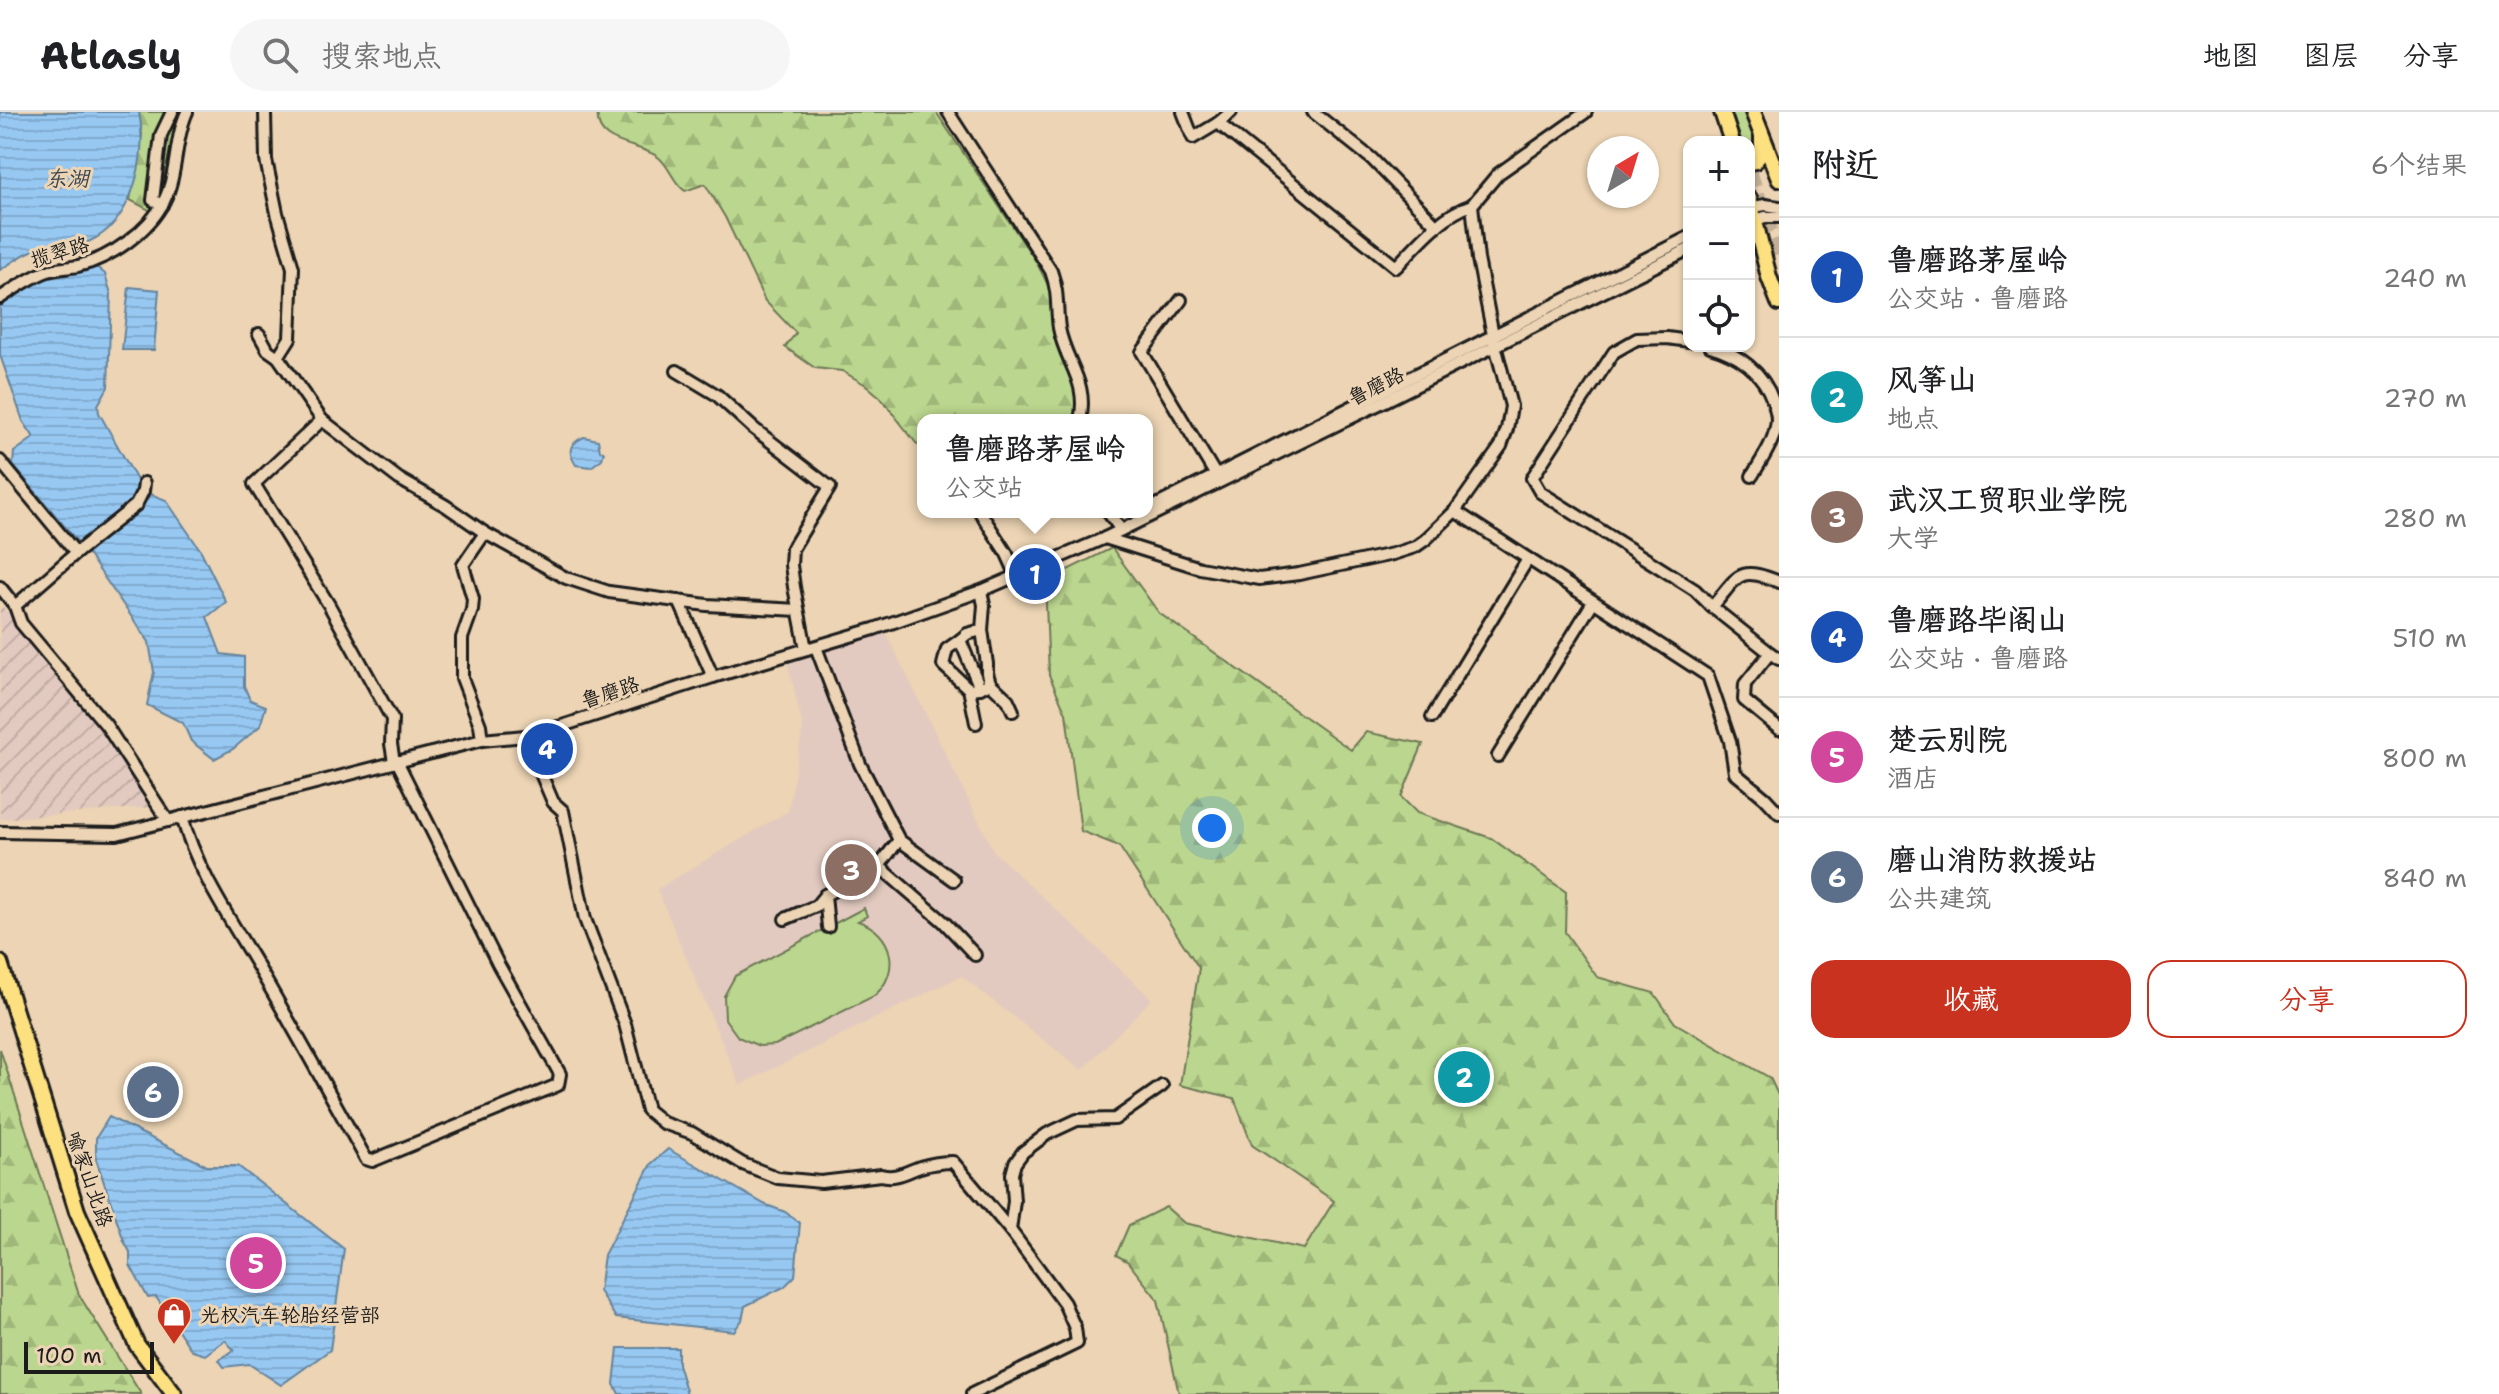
<!DOCTYPE html>
<html lang="zh">
<meta charset="utf-8">
<style>
body{margin:0;font-family:"Shantell Sans","LXGW WenKai TC",sans-serif;background:#f6f6f6;color:#202124}
.controls{position:absolute;right:24px;top:24px;display:grid;overflow:hidden;border-radius:16px;box-shadow:0 2px 6px #0004}
.controls button{width:72px;height:72px;display:grid;place-items:center;padding:0;border:0;border-bottom:2px solid #e0e0e0;background:#fff;color:#202124;font:40px sans-serif}
.compass{position:absolute;left:1587px;top:24px;width:72px;height:72px;border-radius:50%;background:#fff;box-shadow:0 2px 6px #0004;rotate:38deg}
.scale{position:absolute;left:24px;bottom:20px;width:130px;box-sizing:border-box;padding-left:8px;border:4px solid #1c1c1c;border-top:0;font-size:22px;line-height:28px;white-space:nowrap;color:#1c1c1c;-webkit-text-stroke:6px #ecd4b4;paint-order:stroke}
.you{position:absolute;left:1212px;top:716px;width:28px;height:28px;margin:-20px;border:6px solid #fff;border-radius:50%;background:#1a73e8;box-shadow:0 0 0 12px #1a73e833}
.badge{display:grid;place-items:center;width:52px;height:52px;border-radius:50%;background:#c8321e;color:#fff;font-size:26px;font-weight:700}
.pin{position:absolute;translate:-50% -50%;border:4px solid #fff;box-shadow:0 2px 8px #0006}
.popup{position:absolute;left:917px;top:302px;width:236px;height:104px;box-sizing:border-box;display:grid;place-content:center;border-radius:16px;background:#fff;filter:drop-shadow(0 2px 6px #0005);font-size:26px;white-space:nowrap;color:#757577}
.popup b{font-size:30px;color:#202124}
.popup::after{content:'';position:absolute;left:50%;top:100%;margin-left:-16px;border:16px solid transparent;border-top-color:#fff}
.list{margin:0;padding:0;list-style:none}
h2{display:flex;justify-content:space-between;align-items:center;height:104px;margin:0;padding:0 32px;font-size:34px}
h2 small{font-size:26px;font-weight:400;color:#757577}
.list li{display:grid;grid-template-columns:52px 1fr auto;gap:24px;align-items:center;box-sizing:border-box;height:120px;padding:0 32px;border-top:2px solid #e0e0e0}
.list b{display:block;font-size:30px;white-space:nowrap}
.list p{margin:0;font-size:26px;white-space:nowrap;color:#757577}
.list em{font-size:26px;font-style:normal;color:#757577}
.actions{display:flex;gap:16px;padding:24px 32px}
.actions a{flex:1;padding:18px 0;border:2px solid #c8321e;border-radius:24px;text-align:center;font-size:28px;color:#c8321e}
.actions .main{background:#c8321e;color:#fff}
.icon{flex:none;width:44px;height:44px;fill:none;stroke:currentColor;stroke-width:2;stroke-linecap:round;stroke-linejoin:round}
.map{position:relative;flex:none;width:1779px;height:1282px;overflow:hidden}
header{display:flex;align-items:center;gap:48px;box-sizing:border-box;height:112px;padding:0 40px;background:#fff;border-bottom:2px solid #e0e0e0}
header strong{font-size:38px}
nav{display:flex;gap:44px;margin-inline-start:auto;font-size:28px}
.search{width:560px;height:72px;background:#f6f6f6;display:flex;align-items:center;gap:20px;box-sizing:border-box;padding:0 28px;border-radius:44px;color:#757577;font-size:30px}
main{display:flex}
aside{flex:1;background:#fff}
.map>svg:first-child{display:block}
.built{fill:#e3cac0}
.industrial{fill:url(#industrial-furrows)}
.green{fill:#bbd68e;stroke:#6c7955;stroke-width:2}
.forest{fill:url(#forest-firs);stroke:#6c7955;stroke-width:2}
.water{fill:url(#water-rules);stroke:#65839c;stroke-width:2}
.lines{fill:none;stroke-linecap:round;stroke-linejoin:round}
.highway-tunnel{stroke:#c2af96;stroke-width:16;stroke-dasharray:16 8;stroke-linecap:butt}
.minor-casing{stroke:#1c1c1c;stroke-width:16}
.major-casing{stroke:#1c1c1c;stroke-width:20}
.minor{stroke:#ecd4b4;stroke-width:10}
.major{stroke:#fde080;stroke-width:14}
.labels{text-anchor:middle;dominant-baseline:central;stroke-width:6;stroke-linejoin:round;paint-order:stroke}
.street-label{font-size:20px;fill:#1c1c1c;stroke:#ecd4b4}
.poi-label{font-size:20px;fill:#1c1c1c;stroke:#ecd4b4;text-anchor:start}
.water-label{font-size:22px;font-style:italic;fill:#3a4752;stroke:#ecd4b4}
</style>
<header>
<strong>Atlasly</strong>
<div class="search"><svg class="icon" aria-label="search" viewBox="0 0 24 24"><circle cx="10" cy="10" r="6"/><path d="M15 15l6 6"/></svg>搜索地点</div>
<nav><a>地图</a><a>图层</a><a>分享</a></nav>
</header>
<main>
<div class="map">
<svg width="1779" height="1282" viewBox="0 0 1779 1282">
<defs>
<pattern id="industrial-furrows" width="10" height="10" patternUnits="userSpaceOnUse" patternTransform="scale(2)"><rect width="10" height="10" fill="#e3cac0"/><path d="M-1 1l2-2M0 10L10 0M9 11l2-2" fill="none" stroke="#c2ada4"/></pattern>
<pattern id="forest-firs" width="22" height="20" patternUnits="userSpaceOnUse" patternTransform="scale(2)"><rect width="22" height="20" fill="#bbd68e"/><path d="M5 1l3.5 6h-7zM16 11l3.5 6h-7z" fill="#a0b77a"/></pattern>
<pattern id="water-rules" width="6" height="5" patternUnits="userSpaceOnUse" patternTransform="scale(2)"><rect width="6" height="5" fill="#96c8f2"/><path d="M0 2.5h6" fill="none" stroke="#81abcf"/></pattern>
</defs>
<rect width="100%" height="100%" fill="#ecd4b4"/>
<filter id="ink" filterUnits="userSpaceOnUse"><feTurbulence type="fractalNoise" baseFrequency=".0125" numOctaves="2"/><feDisplacementMap in="SourceGraphic" scale="16" xChannelSelector="R" yChannelSelector="G"/><feConvolveMatrix kernelMatrix="1 2 1 2 8 2 1 2 1" color-interpolation-filters="sRGB"/></filter>
<g filter="url(#ink)">
<path class="built" d="M886 521 994 740 1152 887 1082 958 961 864 740 973 657 777 788 699 803 615 787 549Z"/>
<path class="industrial" d="M3 495 91 595 151 695 0 707V496Z"/>
<g class="green">
<path d="M1731 0H1744L1758 36 1755 42 1749 44V30H1742Z"/>
<path d="M864 796 867 804 858 809C893 820 902 860 874 884L775 933 759 934 738 925 725 907 724 884 735 864Z"/>
</g>
<g class="forest">
<path d="M139 0H181C167 34 169 67 151 99L130 88 142 23Z"/>
<path d="M598 0H936L1037 151C1040 158 1045 166 1048 174 1055 193 1053 216 1060 236 1067 260 1085 282 1073 308H923V335L916 331 880 285 866 273 842 259 815 256 785 235 796 221 765 189 725 105 705 72 685 79C672 70 670 54 658 45 641 31 593 34 598 0Z"/>
<path d="M1112 436 1159 501 1351 638 1366 620 1423 632 1401 685 1417 701 1491 726 1566 780 1565 820 1597 865 1654 881 1675 911 1770 966 1779 985V1282H1179L1158 1188 1127 1149 1116 1143 1129 1113 1166 1095 1184 1111 1304 1137 1334 1089 1252 1033 1234 986 1180 973 1199 856 1119 734 1081 719 1066 601 1049 563 1045 469Z"/>
<path d="M0 937 79 1183 141 1282H0Z"/>
</g>
<g class="water">
<path d="M0 0H139C148 45 133 111 88 130 70 138 50 133 32 139 21 143 10 152 0 158Z"/>
<path d="M92 156H98L105 162 111 182 108 275 98 293 99 301 143 379 166 388 201 439 226 490 207 505 221 542 244 545V574L250 588 266 594 260 614 233 637 214 647 191 629 183 611 147 593 154 560 149 530 88 442 13 353 14 340 32 327 33 324 23 309 0 243V194L43 167Z"/>
<path d="M129 175 159 178 154 238H122Z"/>
<path d="M584 325 598 328 600 339 604 340 602 347 591 355 576 353C567 339 569 332 584 325Z"/>
<path d="M109 1005 207 1054H238L344 1137 330 1238 281 1273 249 1252 224 1255 219 1248 234 1238 225 1228 205 1243 192 1239 156 1185 148 1186 130 1153V1140L124 1129 96 1047V1026Z"/>
<path d="M668 1037 764 1092 785 1100 800 1111 795 1164 784 1175 745 1194 742 1208 734 1219 616 1206 599 1179 604 1143 651 1052Z"/>
<path d="M618 1236H678V1252L687 1282H619L614 1272Z"/>
</g>
<g class="lines">
<path class="highway-tunnel" d="M1749 60 1779 144"/>
<defs>
<g id="minor">
<path d="M265 0 266 48 277 101 293 156 290 226 278 245 322 308 254 372 329 493 392 607 391 632 394 650"/>
<path d="M948 0 1051 159C1059 181 1056 195 1059 216 1065 250 1089 270 1080 308"/>
<path d="M1183 0 1193 26 1218 11 1231 0"/>
<path d="M1313 0 1372 47 1437 114"/>
<path d="M1218 11 1396 155C1418 132 1441 103 1472 93"/>
<path d="M162 93 153 88 161 23 172 0"/>
<path d="M1749 96 1765 93 1779 95"/>
<path d="M1750 110 1765 105H1779"/>
<path d="M0 186C15 176 31 165 48 159 58 156 68 156 78 154 111 146 149 119 164 89 178 61 174 28 187 0"/>
<path d="M1181 188 1142 240 1218 367"/>
<path d="M259 222 268 238 278 245"/>
<path d="M1689 229 1667 226 1637 227 1614 240 1532 366 1540 380 1695 478 1712 495"/>
<path d="M1710 234C1739 242 1763 260 1773 289 1775 295 1777 301 1777 307 1776 328 1762 347 1752 364"/>
<path d="M677 259 717 283 753 316 830 375 792 437 791 453 794 475 806 537"/>
<path d="M322 308 399 367 446 394 485 421 463 453 473 487 472 498 462 526V566L480 613 482 628"/>
<path d="M0 349 76 441 15 494"/>
<path d="M1147 398 1689 125"/>
<path d="M1455 399 1708 564 1730 629 1735 661 1765 686 1779 701"/>
<path d="M980 400 1007 442 1017 464"/>
<path d="M1108 400 1121 418"/>
<path d="M485 421 566 466 609 480 707 493 798 498"/>
<path d="M1105 426 1200 456 1259 467 1299 462 1393 442 1415 435 1425 428 1455 399 1501 334 1507 317 1511 294 1495 233 1478 147 1472 93 1498 62 1586 0"/>
<path d="M76 441 136 393 143 379 144 371"/>
<path d="M0 475 15 494 21 511 106 613 168 709"/>
<path d="M981 479 984 493 982 518 987 552V561L990 571 1008 588 1013 599"/>
<path d="M679 489 713 565"/>
<path d="M982 518 967 522 960 528 980 576 990 571"/>
<path d="M960 528 947 537 943 553 969 577 980 576"/>
<path d="M816 535 860 652 899 728 954 768"/>
<path d="M1770 541 1712 495C1739 464 1737 453 1779 470"/>
<path d="M1779 547 1770 541 1745 572 1744 588 1779 617"/>
<path d="M969 577 976 611"/>
<path d="M1432 605 1528 447"/>
<path d="M525 624 553 690 563 699 585 807 625 912 647 998 663 1011 692 1021 743 1052 778 1066 821 1070 881 1063C896 1067 906 1060 920 1055 930 1052 942 1050 953 1050L1010 1118 1064 1191 1075 1216 1077 1231 972 1282"/>
<path d="M1498 644 1593 490"/>
<path d="M182 705C197 759 229 805 257 853 294 917 330 982 366 1047L372 1049 558 973 560 962 498 852 397 649"/>
<path d="M0 720 117 722 482 628 525 624 562 614 713 565 874 517 981 479 1105 426 1381 291 1689 137"/>
<path d="M899 728 879 754 944 810 975 843"/>
<path d="M785 807 816 794 825 783"/>
<path d="M828 815 825 783 879 754"/>
<path d="M1010 1118 1014 1089 1012 1062 1015 1051 1023 1040 1047 1022 1077 1008 1115 1007 1162 974"/>
</g>
<g id="major">
<path d="M1722 0 1732 30"/>
<path d="M1753 0 1779 67"/>
<path d="M1749 50 1755 49 1762 40V26"/>
<path d="M1749 86 1769 165 1779 191"/>
<path d="M0 851 77 1099 137 1233 174 1282"/>
</g>
</defs>
<use href="#minor" class="minor-casing"/>
<use href="#major" class="major-casing"/>
<use href="#minor" class="minor"/>
<use href="#major" class="major"/>
</g>
</g>
<defs>
<symbol id="shop-pin" viewBox="-11 -11 22 30"><path d="M0 17L-7.5 6A9.5 9.5 0 1 1 7.5 6Z" fill="#c8321e" stroke="#ecd4b4"/><path d="M-5-2.5h2.3a2.7 3.5 0 0 1 5.4 0H5L5.5 6h-11ZM-1.5-2.5h3a1.5 2.3 0 0 0-3 0Z" fill="#fff"/></symbol>
</defs>
<g fill-rule="evenodd">
<use href="#shop-pin" x="154" y="1183" width="40" height="54"/>
</g>
<g class="labels">
<g class="street-label">
<text transform="translate(60 140) rotate(-17)">揽翠路</text>
<text transform="translate(1376 274) rotate(-27)">鲁磨路</text>
<text transform="translate(610 580) rotate(-18)">鲁磨路</text>
<text transform="translate(90 1067) rotate(71)">喻家山北路</text>
</g>
<g class="poi-label">
<text x="200" y="1203">光权汽车轮胎经营部</text>
</g>
<g class="water-label">
<text x="67" y="66">东湖</text>
</g>
</g>
</svg>
<div class="controls">
<button>+</button>
<button>−</button>
<button><svg class="icon" aria-label="locate" viewBox="0 0 24 24"><circle cx="12" cy="12" r="6"/><path d="M12 2v4M12 18v4M2 12h4M18 12h4"/></svg></button>
</div>
<svg class="compass" viewBox="-18 -18 36 36"><path d="M0-13l5 13h-10z" fill="#e53935"/><path d="M0 13l5-13h-10z" fill="#757577"/></svg>
<div class="scale">100 m</div>
<div class="you"></div>
<div class="pin badge" style="left:1035px;top:462px;background:#1a4fb4">1</div>
<div class="popup"><b>鲁磨路茅屋岭</b>公交站</div>
<div class="pin badge" style="left:1464px;top:965px;background:#0f9aa8">2</div>
<div class="pin badge" style="left:851px;top:758px;background:#8d6e63">3</div>
<div class="pin badge" style="left:547px;top:637px;background:#1a4fb4">4</div>
<div class="pin badge" style="left:256px;top:1151px;background:#d1479c">5</div>
<div class="pin badge" style="left:153px;top:980px;background:#5c6f8a">6</div>
</div>
<aside>
<h2>附近<small>6个结果</small></h2>
<ul class="list">
<li><span class="badge" style="background:#1a4fb4">1</span><div><b>鲁磨路茅屋岭</b><p>公交站 · 鲁磨路</p></div><em>240 m</em></li>
<li><span class="badge" style="background:#0f9aa8">2</span><div><b>风筝山</b><p>地点</p></div><em>270 m</em></li>
<li><span class="badge" style="background:#8d6e63">3</span><div><b>武汉工贸职业学院</b><p>大学</p></div><em>280 m</em></li>
<li><span class="badge" style="background:#1a4fb4">4</span><div><b>鲁磨路毕阁山</b><p>公交站 · 鲁磨路</p></div><em>510 m</em></li>
<li><span class="badge" style="background:#d1479c">5</span><div><b>楚云别院</b><p>酒店</p></div><em>800 m</em></li>
<li><span class="badge" style="background:#5c6f8a">6</span><div><b>磨山消防救援站</b><p>公共建筑</p></div><em>840 m</em></li>
</ul>
<div class="actions"><a class="main">收藏</a><a>分享</a></div>
</aside>
</main>
